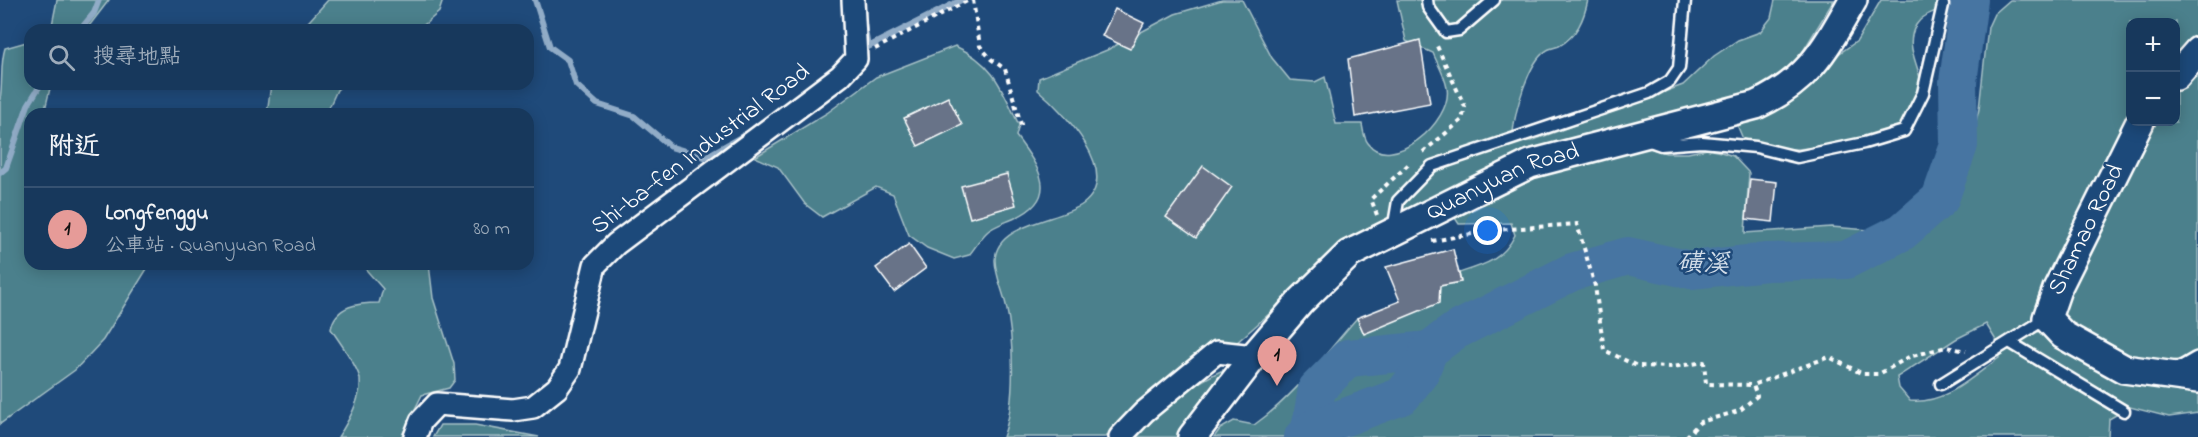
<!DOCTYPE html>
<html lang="zh-TW">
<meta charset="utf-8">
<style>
body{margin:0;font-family:"Indie Flower","LXGW WenKai TC",sans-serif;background:#203f62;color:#f1f3f6}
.controls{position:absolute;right:18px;top:18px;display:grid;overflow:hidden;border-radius:12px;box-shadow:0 3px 15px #0003}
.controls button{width:54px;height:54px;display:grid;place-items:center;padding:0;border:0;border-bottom:2px solid #365272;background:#17385c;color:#f1f3f6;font:30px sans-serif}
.you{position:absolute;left:1488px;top:231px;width:21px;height:21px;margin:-15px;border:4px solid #fff;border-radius:50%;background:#1a73e8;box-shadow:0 0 0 9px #1a73e833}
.badge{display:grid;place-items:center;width:39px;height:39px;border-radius:50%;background:#e69b98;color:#111;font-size:20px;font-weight:700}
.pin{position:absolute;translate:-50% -50px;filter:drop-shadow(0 2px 3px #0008)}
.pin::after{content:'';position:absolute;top:32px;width:21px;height:18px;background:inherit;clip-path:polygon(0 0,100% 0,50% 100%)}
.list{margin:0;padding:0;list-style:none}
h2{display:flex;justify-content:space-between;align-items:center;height:78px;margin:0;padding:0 24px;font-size:26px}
h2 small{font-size:20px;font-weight:400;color:#9eacbb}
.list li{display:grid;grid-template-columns:39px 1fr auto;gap:18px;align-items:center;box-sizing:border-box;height:84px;padding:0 24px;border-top:2px solid #365272}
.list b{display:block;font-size:22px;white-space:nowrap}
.list p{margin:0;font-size:20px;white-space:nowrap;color:#9eacbb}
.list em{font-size:20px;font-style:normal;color:#9eacbb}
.icon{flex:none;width:33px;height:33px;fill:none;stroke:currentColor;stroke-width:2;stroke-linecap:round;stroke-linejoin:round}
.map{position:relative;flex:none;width:2198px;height:437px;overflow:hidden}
.search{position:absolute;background:#17385c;box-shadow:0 3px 15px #0003;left:24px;top:24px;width:510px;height:66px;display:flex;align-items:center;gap:15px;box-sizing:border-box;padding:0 21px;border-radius:18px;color:#9eacbb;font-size:22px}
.panel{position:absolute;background:#17385c;box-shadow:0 3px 15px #0003;left:24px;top:108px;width:510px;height:162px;border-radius:18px}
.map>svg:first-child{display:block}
.green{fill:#4c808c;stroke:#a6c0c6;stroke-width:1.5;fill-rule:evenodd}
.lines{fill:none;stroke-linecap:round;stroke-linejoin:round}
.stream{stroke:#91acc7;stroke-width:6}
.river{stroke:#4774a2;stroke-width:38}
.building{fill:#687388;stroke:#fff;stroke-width:1.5}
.service-casing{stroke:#fff;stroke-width:15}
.minor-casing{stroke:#fff;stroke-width:26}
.tertiary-casing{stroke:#fff;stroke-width:32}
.path{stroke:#fff;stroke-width:4;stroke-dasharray:4.5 4.5;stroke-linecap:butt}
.service{stroke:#1f4a7a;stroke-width:10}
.minor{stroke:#1f4a7a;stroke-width:21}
.tertiary{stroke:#1f4a7a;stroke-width:27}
.labels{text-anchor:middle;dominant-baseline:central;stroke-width:5;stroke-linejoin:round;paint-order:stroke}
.street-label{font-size:24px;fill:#fff;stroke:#1f4a7a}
.water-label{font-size:26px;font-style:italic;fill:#d1dce8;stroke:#1f4a7a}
</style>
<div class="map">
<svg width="2198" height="437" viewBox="0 0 2198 437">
<rect width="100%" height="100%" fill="#1f4a7a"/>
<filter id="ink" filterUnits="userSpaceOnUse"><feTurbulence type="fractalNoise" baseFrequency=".0167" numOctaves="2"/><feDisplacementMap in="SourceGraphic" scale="12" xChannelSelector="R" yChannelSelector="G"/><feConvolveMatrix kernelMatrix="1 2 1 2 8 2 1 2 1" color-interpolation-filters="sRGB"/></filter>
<g filter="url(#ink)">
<g class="green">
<path d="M57 0H109L86 30H51Z"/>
<path d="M328 0H443L439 12 418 30H301Z"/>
<path d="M1222 0H1242L1272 58 1290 80 1315 82 1325 77 1336 124H1362C1363 130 1364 138 1368 143 1390 174 1453 122 1447 88 1445 76 1437 63 1433 53L1406 41 1397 0H1588C1584 19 1577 36 1559 46 1555 48 1549 48 1546 51 1528 62 1515 112 1513 132L1521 140 1531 141 1683 85 1714 56 1738 40 1760 32 1771 18 1775 0H1834L1799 58 1777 82 1748 100 1367 228 1235 344 1211 343 1129 412 1106 437H1003C1016 404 1014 339 1006 305 1003 291 995 274 995 260 996 223 1060 221 1083 204 1124 173 1062 110 1038 90L1039 78 1107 50 1175 14Z"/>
<path d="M1881 0H1980C1962 6 1927 7 1916 25 1902 49 1924 68 1920 91 1918 100 1906 122 1900 127 1891 134 1879 134 1869 136 1823 146 1789 158 1743 139L1738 127 1740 123 1857 41Z"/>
<path d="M2010 0H2198V356L2167 362 2198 384V413L2169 417 2130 407 2109 419 2108 437H1214L1220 429 1234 421 1254 425C1294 397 1325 354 1357 318L1364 333 1440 286 1461 282 1459 273C1484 265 1503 260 1515 235L1511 223 1459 224 1455 218 1459 210 1524 179 1645 147 1666 153H1688L1707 149 1721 152 1733 156 1749 173 1745 233 1831 227 1882 231 1955 192 1966 165 1979 109 1988 27 1994 14ZM2130 22H2176V122H2130ZM1986 324 1997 342 1999 358C1972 377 1944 405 1910 401L1899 388 1897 377 1956 339Z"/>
<path d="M30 41V84H51L44 114H30V264H150L103 340 75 370 0 424V99C3 82 0 64 5 48Z"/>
<path d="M955 46C994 63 1002 89 1019 125L1016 136C1038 166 1062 197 1015 218 1007 222 992 226 986 233 980 239 975 248 969 255L954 259 927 248 909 235 893 194 876 187 822 217 805 204 778 167 755 157 827 113 876 77Z"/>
<path d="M271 84H343L337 90 326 114H267Z"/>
<path d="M361 264H429L433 298 454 364 455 380 449 388 422 395 401 437H338C348 422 362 398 360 379 358 366 338 340 331 329 335 305 359 303 379 303L383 289Z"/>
<path d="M1223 370 1227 378 1180 437H1137C1160 411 1191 384 1223 370Z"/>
<path d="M440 425H475L539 437H433Z"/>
</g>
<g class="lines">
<g class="stream">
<path d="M535 0 550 47 568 60 576 85 597 104 634 116 671 147 705 157 746 134"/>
<path d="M864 24 868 47 961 0"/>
<path d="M80 30 94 13 99 0"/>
<path d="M0 173 6 168 28 105 41 84"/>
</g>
<g class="river">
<path d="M1310 430 1317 389 1348 358 1429 350"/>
<path d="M1303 437 1310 430 1402 396 1420 373 1429 350 1455 331 1572 272 1628 256 1691 270 1767 262 1846 260 1902 232 1940 199 1959 145 1958 82 1969 0"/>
</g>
</g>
<g class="building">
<path d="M1115 9 1144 23 1130 49 1102 36Z"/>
<path d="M1420 40 1430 103 1355 117 1348 59Z"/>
<path d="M948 97 962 125 918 146 904 118Z"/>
<path d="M1203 166 1232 187 1196 238 1166 217Z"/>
<path d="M1007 174 1016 205 970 218 961 186Z"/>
<path d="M1750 179 1777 182 1773 222 1746 219Z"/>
<path d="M909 244 926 268 894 292 876 268Z"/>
<path d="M1453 249 1461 282 1440 286 1439 303 1364 334 1357 318 1400 301 1386 267Z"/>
</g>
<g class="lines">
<defs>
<g id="service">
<path d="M1427 0 1428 7 1446 32 1459 30 1494 0"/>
<path d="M1647 140 1661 145 1702 142 1756 147 1797 157 1864 143 1904 131 1923 93 1943 5"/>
<path d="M1393 230 1398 201 1432 166 1649 93 1670 81 1679 68 1685 0"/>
<path d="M2011 343 2124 411"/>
<path d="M1941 384 2047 318"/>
</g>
<g id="minor">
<path d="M2174 377 2198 363"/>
<path d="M415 437 421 421 437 404 513 410 533 407 557 388 570 369 595 265 616 244 840 76 856 59 853 0"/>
<path d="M1120 437 1144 412 1217 352 1254 356"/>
</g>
<g id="tertiary">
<path d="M2176 76 2198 51"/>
<path d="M2140 122 2057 289 2047 318 2063 335 2124 369 2198 379"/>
<path id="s1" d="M1192 437 1254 356 1301 301 1349 254 1530 164 1756 105C1810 80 1825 49 1853 0"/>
</g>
</defs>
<use href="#service" class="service-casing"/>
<use href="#minor" class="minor-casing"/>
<use href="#tertiary" class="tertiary-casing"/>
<g class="path">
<path d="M973 0 980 46 991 59 1005 69 1022 128"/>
<path d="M875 49 969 0"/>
<path d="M1423 152 1462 120 1465 107 1436 44"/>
<path d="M1377 215 1371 199 1410 163"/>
<path d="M1432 241 1495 230 1577 224 1595 286 1604 350 1637 366 1673 367 1704 362 1706 384 1753 385"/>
<path d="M1686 437 1700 422 1739 411 1757 396 1753 385 1829 357 1863 374H1879L1909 357 1946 347 1966 351"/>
</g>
<use href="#service" class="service"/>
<use href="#minor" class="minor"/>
<use href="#tertiary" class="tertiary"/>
</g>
</g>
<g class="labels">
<g class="street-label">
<text transform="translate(701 150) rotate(-37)">Shi-ba-fen Industrial Road</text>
<text stroke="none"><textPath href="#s1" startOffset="412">Quanyuan Road</textPath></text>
<text transform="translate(2087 230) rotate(-64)">Shamao Road</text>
</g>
<g class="water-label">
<text transform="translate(1703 265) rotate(2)">磺溪</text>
</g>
</g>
</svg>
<div class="controls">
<button>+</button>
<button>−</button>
</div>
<div class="you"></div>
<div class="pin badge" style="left:1277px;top:386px">1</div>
<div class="search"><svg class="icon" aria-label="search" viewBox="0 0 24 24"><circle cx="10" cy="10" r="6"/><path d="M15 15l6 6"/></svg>搜尋地點</div>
<section class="panel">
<h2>附近<small></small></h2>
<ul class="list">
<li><span class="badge">1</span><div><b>Longfenggu</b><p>公車站 · Quanyuan Road</p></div><em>80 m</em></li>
</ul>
</section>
</div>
